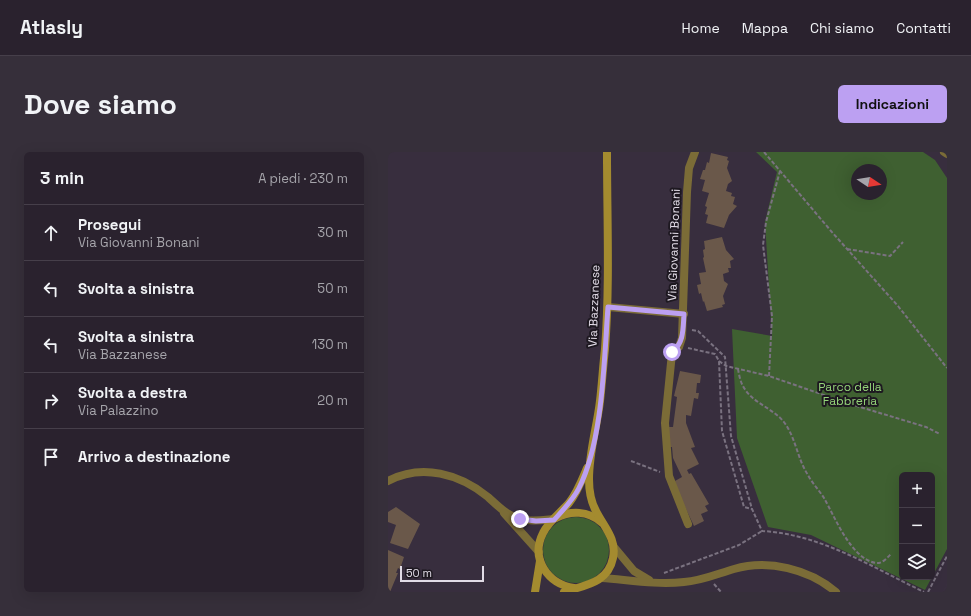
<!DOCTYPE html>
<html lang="it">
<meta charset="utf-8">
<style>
body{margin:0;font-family:"Space Grotesk",sans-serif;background:#362f3a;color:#f1f3f6}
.controls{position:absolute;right:12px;bottom:12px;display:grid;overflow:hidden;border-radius:6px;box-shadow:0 4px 16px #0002}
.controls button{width:36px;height:36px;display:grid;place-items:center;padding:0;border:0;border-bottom:1px solid #463f4a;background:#2a222e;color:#f1f3f6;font:20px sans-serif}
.compass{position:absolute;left:463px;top:12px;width:36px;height:36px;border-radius:50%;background:#2a222e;box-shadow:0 4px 16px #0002;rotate:102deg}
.scale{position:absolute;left:12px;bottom:10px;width:84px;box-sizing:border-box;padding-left:4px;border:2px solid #e1dbe6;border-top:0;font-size:11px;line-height:14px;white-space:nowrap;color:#e1dbe6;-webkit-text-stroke:3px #1d1820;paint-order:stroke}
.stop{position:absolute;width:12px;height:12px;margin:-9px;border:3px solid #bca0f2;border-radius:50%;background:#fff}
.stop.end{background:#bca0f2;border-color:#fff;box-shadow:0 1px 4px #0008}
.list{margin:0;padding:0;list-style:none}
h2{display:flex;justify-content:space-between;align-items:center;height:52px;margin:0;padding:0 16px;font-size:17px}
h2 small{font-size:13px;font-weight:400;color:#a5a4aa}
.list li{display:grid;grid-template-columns:26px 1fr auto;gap:12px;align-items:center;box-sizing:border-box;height:56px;padding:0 16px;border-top:1px solid #463f4a}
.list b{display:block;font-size:15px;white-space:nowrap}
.list p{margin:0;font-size:13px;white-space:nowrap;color:#a5a4aa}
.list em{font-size:13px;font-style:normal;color:#a5a4aa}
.icon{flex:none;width:22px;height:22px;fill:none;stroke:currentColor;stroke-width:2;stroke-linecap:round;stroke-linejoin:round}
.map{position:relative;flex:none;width:559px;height:440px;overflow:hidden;border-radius:6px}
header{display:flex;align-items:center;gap:24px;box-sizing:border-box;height:56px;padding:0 20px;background:#2a222e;border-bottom:1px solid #463f4a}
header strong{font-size:19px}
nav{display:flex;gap:22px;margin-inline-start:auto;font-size:14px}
.intro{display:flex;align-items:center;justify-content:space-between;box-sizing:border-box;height:96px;padding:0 24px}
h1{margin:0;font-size:28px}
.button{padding:10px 18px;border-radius:6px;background:#bca0f2;color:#111;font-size:14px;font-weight:700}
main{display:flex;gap:24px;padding:0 24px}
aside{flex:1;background:#2a222e;border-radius:6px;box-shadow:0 4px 16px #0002}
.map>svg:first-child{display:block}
.green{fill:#3f6031;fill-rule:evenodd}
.building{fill:#6a584a}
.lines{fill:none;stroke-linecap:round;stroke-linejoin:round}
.path{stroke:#7a7280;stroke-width:2;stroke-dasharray:4 2;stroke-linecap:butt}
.minor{stroke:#7b6c37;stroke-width:8}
.tertiary{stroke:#7b6c37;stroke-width:8}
.secondary{stroke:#a48b2f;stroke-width:8}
.route{stroke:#bca0f2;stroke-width:5}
.labels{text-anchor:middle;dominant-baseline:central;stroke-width:4;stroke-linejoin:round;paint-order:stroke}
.street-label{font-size:12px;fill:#e1dbe6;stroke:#1d1820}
.park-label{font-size:12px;fill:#94d379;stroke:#1d1820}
</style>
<header>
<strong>Atlasly</strong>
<nav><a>Home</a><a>Mappa</a><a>Chi siamo</a><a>Contatti</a></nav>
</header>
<div class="intro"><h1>Dove siamo</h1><a class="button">Indicazioni</a></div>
<main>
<aside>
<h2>3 min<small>A piedi · 230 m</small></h2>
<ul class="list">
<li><svg class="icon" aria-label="ahead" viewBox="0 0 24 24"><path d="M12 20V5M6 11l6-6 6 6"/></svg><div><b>Prosegui</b><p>Via Giovanni Bonani</p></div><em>30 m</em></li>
<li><svg class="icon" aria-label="left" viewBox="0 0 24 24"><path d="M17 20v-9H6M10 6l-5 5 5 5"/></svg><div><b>Svolta a sinistra</b></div><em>50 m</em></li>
<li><svg class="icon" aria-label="left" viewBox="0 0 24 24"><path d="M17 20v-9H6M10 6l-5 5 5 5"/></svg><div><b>Svolta a sinistra</b><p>Via Bazzanese</p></div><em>130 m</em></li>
<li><svg class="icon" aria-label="right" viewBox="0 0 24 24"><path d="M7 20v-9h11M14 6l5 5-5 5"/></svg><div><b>Svolta a destra</b><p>Via Palazzino</p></div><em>20 m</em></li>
<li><svg class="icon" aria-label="arrive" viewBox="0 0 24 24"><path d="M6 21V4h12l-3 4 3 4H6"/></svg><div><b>Arrivo a destinazione</b></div></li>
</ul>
</aside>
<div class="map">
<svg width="559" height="440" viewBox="0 0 559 440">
<rect width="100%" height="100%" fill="#382e3e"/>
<g class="green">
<path d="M368 0H535L547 8 559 26V397L544 425V323H514V425H544L537 438 423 383 380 375 349 286 344 177 384 184 377 70 389 20ZM469 18H493V42H469Z"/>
<circle cx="188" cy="398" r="33"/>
</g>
<g class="building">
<path d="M323 1 340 5 339 8 341 9 339 16 344 29 340 32 338 39 344 41 343 44 347 45 345 52 349 54 341 63 336 76 318 71 320 63 317 62 319 55 317 54 321 41 314 39 317 28 312 27 315 18H317L319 10 321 11Z"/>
<path d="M334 85 338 98 346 107 342 109 343 116H340L341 120 335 122 336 129 340 132 335 144 337 152 334 153 335 155 319 159 316 149 315 150 313 141 311 142 309 133 313 132 311 121 318 120 315 106 316 105 315 98 317 97 316 89Z"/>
<path d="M292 219 313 223 312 231H309L308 241H311L310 247 306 246 303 264 298 263V271L307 295 303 296 311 312 299 318 301 322 303 321 321 352 317 354 320 359 313 362 316 369 306 374 288 336 287 329 294 325 285 306 284 295H280V275H285L289 245 286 244Z"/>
<path d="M8 355 32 372 20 397 2 391 8 373 0 370V360Z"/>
<path d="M0 398 16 405 12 417 10 416 8 421H10L2 440H0Z"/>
</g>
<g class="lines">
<g class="path">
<path d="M376 0 443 79 510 154 559 216"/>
<path d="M459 97 502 104 515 90"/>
<path d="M304 178 310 179 337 205 343 284 364 357 374 379C432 382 484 415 536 440"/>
<path d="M300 196 327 202 331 209 334 279 356 355 364 357"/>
<path d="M331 209 338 214 381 224 459 251 538 275 552 282"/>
<path d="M350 217C351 222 352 229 355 234 364 252 387 256 398 273 408 288 410 308 420 323 424 331 431 338 436 346 447 365 463 407 488 411 494 412 499 406 503 402"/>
<path d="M381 224 384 164 375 93 378 70 392 19"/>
<path d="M243 309 272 320"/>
<path d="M276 421 351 393 374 379"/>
<path d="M326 432 333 440"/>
<path d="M540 440 559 404"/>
</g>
<g class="minor">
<path d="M556 0 559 2"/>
<path d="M220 155 296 162"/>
<path d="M0 329C34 311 72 322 100 345 110 354 118 363 132 367 143 370 155 368 166 367"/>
<path d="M116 361 151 400"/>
<path d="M300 372 281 324 277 271 284 201 291 195 294 186 299 40 301 16 307 0"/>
</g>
<g class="tertiary">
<path d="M226 395 246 419 261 428"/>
<path d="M214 426C241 428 268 433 296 430 313 429 329 422 346 417 380 407 421 417 448 440"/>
</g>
<g class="secondary">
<path d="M168 366C183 358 200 359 213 370"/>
<path d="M186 436C160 432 142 407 155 381 160 370 172 361 181 351 189 341 194 328 199 316"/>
<path d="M147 440 152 409"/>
<path d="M176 440C197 433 220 431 225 406 229 387 216 375 208 359 203 350 201 337 201 327 201 300 209 275 212 249 214 232 215 214 217 197 222 132 219 66 219 0"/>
</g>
</g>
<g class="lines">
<path class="route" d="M132 367 148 369 166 368C175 358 185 348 191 336 215 289 216 208 220 155L296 162C295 177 296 191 284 200"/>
</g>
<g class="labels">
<g class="street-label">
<text transform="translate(286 93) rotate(-88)">Via Giovanni Bonani</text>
<text transform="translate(206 154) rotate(-88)">Via Bazzanese</text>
</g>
<g class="park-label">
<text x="462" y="235">Parco della<tspan x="462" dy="14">Fabbreria</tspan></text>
</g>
</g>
</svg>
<div class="controls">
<button>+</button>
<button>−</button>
<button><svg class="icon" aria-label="layers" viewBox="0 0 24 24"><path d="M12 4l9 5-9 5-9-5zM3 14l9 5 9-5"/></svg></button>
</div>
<svg class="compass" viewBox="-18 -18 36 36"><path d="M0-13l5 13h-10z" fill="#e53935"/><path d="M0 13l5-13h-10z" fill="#a5a4aa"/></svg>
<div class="scale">50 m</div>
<div class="stop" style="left:284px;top:200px"></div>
<div class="stop end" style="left:132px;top:367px"></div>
</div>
</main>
